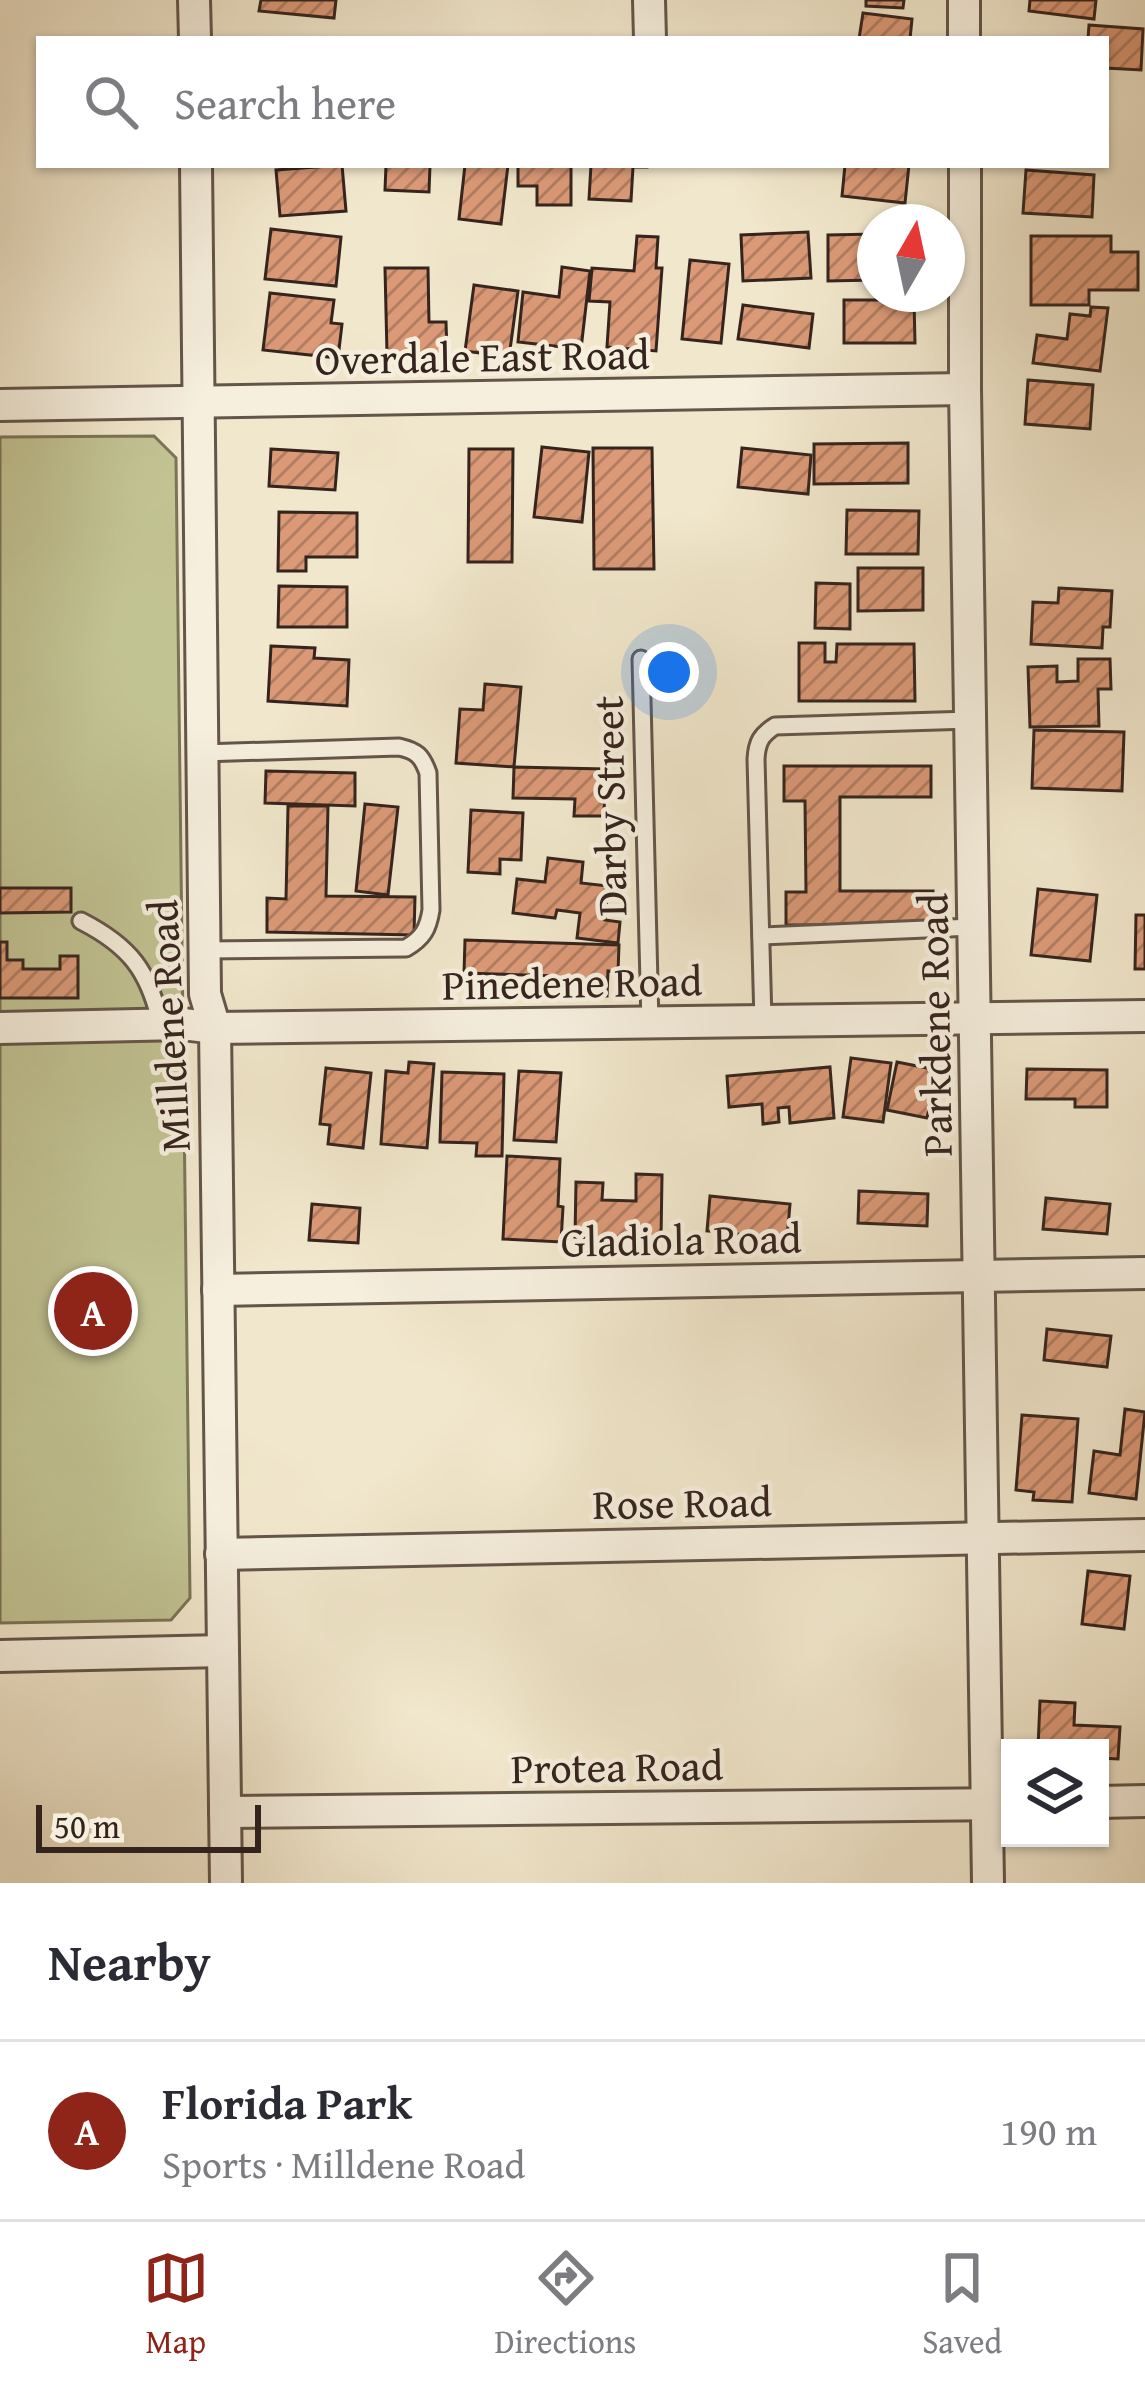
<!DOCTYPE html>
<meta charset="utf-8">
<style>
body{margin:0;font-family:"Gentium Book Plus",serif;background:#f7f7f7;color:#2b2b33}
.controls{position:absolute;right:36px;bottom:36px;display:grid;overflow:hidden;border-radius:0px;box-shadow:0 3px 9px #0004}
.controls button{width:108px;height:108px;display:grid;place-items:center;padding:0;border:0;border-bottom:3px solid #e1e1e2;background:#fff;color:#2b2b33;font:60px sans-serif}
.compass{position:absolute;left:857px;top:204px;width:108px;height:108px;border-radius:50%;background:#fff;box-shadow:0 3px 9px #0004;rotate:9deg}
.scale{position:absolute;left:36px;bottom:30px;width:225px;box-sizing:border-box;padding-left:12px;border:6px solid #35241e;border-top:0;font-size:33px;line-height:42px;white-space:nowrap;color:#35241e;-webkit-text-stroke:9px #f6efde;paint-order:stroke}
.you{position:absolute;left:669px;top:672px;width:42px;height:42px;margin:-30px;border:9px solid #fff;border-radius:50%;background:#1a73e8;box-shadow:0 0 0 18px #1a73e833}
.badge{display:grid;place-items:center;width:78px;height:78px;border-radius:50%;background:#8f2418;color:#fff;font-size:39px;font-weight:700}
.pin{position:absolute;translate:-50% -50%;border:6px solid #fff;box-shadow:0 3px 12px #0006}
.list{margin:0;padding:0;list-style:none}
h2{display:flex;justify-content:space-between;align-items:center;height:156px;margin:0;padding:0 48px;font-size:51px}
h2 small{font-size:39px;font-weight:400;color:#7c7c81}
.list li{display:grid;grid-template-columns:78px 1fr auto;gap:36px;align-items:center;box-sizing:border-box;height:180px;padding:0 48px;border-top:3px solid #e1e1e2}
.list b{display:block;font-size:45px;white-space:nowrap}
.list p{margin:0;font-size:39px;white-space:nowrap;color:#7c7c81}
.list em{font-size:39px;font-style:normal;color:#7c7c81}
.icon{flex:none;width:66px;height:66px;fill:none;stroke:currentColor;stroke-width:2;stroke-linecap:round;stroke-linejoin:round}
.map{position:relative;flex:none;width:1145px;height:1883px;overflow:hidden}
.search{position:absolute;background:#fff;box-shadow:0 3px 9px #0004;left:36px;right:36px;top:36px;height:132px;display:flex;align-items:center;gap:30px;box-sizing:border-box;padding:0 42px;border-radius:0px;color:#7c7c81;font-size:45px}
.sheet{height:336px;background:#fff}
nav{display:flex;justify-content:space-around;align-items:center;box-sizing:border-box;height:168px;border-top:3px solid #e1e1e2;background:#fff;font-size:33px;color:#7c7c81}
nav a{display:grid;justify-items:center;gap:6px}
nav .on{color:#8f2418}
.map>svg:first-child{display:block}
.park{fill:#c2c393;stroke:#7c7458;stroke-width:3}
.building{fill:url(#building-hatch);stroke:#35241e;stroke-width:3}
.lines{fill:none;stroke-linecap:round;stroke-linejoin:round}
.lane-casing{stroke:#64554a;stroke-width:21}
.street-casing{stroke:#64554a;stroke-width:36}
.lane{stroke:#f6efde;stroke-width:15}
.street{stroke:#f6efde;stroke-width:30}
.labels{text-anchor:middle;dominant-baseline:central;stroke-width:9;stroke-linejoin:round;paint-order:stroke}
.street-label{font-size:42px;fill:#35241e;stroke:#f6efde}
</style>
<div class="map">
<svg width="1145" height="1883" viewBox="0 0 1145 1883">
<defs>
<pattern id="building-hatch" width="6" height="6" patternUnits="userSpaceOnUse" patternTransform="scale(3)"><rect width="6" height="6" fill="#db9977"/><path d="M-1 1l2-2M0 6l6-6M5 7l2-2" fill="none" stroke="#b27d61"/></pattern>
</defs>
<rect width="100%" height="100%" fill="#f1e7cc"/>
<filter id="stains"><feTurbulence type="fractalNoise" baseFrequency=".00167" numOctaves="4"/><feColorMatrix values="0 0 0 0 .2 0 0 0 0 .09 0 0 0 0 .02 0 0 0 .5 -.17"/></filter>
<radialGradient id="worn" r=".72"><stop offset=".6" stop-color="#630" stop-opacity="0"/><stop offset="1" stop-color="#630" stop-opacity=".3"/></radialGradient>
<path class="park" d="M154 436 176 458 190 1598 171 1620 0 1623V437Z"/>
<g class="building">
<path d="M261 0H336L334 18 259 11Z"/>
<path d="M866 0H904L903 8 866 6Z"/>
<path d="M1030 0H1096L1094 19 1029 11Z"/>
<path d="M863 13 912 19 910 39H859Z"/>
<path d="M1089 25 1143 29 1141 70 1106 68V39H1088Z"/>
<path d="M342 165 346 211 280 216 276 170Z"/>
<path d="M386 165H430L429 192 385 190Z"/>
<path d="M465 165H508L501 224 459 219Z"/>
<path d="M518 165H571V205H537V186H518Z"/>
<path d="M591 165H647V167H633L631 201 589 199Z"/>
<path d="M845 165H909L905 203 842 196Z"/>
<path d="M1026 170 1094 175 1092 217 1023 213Z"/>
<path d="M271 229 341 237 336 286 265 279Z"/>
<path d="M808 232 811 278 743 281 741 235Z"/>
<path d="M875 234V280L828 281V235Z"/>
<path d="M637 236 658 237 656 268H662L656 351 607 347 610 302 589 301 592 268 634 271Z"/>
<path d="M1031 236H1111V252H1138V290H1089V305H1031Z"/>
<path d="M690 260 729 264 721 343 682 339Z"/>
<path d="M562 267 590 271 581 349 518 342 523 292 559 297Z"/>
<path d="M385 268H428L429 322H446L447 353 387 354Z"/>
<path d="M474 285 518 291 509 357 465 351Z"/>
<path d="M270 293 334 300 331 323 342 324 338 358 263 350Z"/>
<path d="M844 300H914L915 343H844Z"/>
<path d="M743 305 813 314 809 348 738 339Z"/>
<path d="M1091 307 1108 308 1100 371 1033 363 1037 335 1067 339 1070 314 1090 316Z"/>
<path d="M1028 380 1093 385 1090 429 1025 424Z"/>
<path d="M908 443V483L814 484V444Z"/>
<path d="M542 447 589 452 582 522 534 517Z"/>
<path d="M593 448H652L654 569H594Z"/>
<path d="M742 448 811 455 808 494 738 487Z"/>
<path d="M271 449 338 453 335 490 269 486Z"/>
<path d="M469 449H513L512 562H468Z"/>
<path d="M847 510 919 511 918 554H846Z"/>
<path d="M279 512 357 513V557H306V571H278Z"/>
<path d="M858 568H923V610L858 611Z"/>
<path d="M816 583 850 584V629L815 628Z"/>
<path d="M279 586 347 587V627H278Z"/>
<path d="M1059 588 1112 591 1110 627H1103L1102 648 1031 644 1033 602 1058 603Z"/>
<path d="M799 643H825V662H836L837 644H914L915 701H799Z"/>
<path d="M271 646 315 648 314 658 349 660 347 706 268 701Z"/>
<path d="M1078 659H1110L1111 689H1098L1099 726 1030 727 1028 667 1057 666V682L1078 681Z"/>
<path d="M485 684 521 687 514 767 456 763 460 709 483 710Z"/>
<path d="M1034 730 1124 732 1122 791 1032 788Z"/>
<path d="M784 766H931V797H840V891H933V925H786V892H806L805 801H784Z"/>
<path d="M514 767 605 769 604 816H574L575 799 513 798Z"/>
<path d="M266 771 355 773V806L265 803Z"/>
<path d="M365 804 398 807 388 895 356 891Z"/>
<path d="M288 806H328L326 896 415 897 414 935 267 932V898L286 899Z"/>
<path d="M471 810 523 813 521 860 500 859V874L468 872Z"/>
<path d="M548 858 583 862 581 883 608 886 605 920 620 922 618 943 577 938 580 913 557 910 555 918 513 913 517 879 545 882Z"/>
<path d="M0 888H71V912L0 913Z"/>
<path d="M1038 889 1097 895 1090 961 1031 955Z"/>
<path d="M1136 915H1145V969H1135Z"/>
<path d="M465 940 619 945 618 972 608 971 607 996 556 994 557 976 464 973Z"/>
<path d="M0 942H7V960H23V969H60V956H78V998H0Z"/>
<path d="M851 1058 891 1063 883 1122 843 1117Z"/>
<path d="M409 1062 434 1064 427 1148 381 1144 386 1071 408 1073Z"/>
<path d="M897 1062 937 1070 927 1118 887 1110Z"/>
<path d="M830 1067 834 1118 790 1123 789 1107 778 1108 779 1122 763 1124 762 1104 729 1107 727 1076Z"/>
<path d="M326 1068 371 1073 363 1148 328 1144 330 1125 320 1124Z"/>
<path d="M1027 1069 1107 1070V1107H1075V1099H1026Z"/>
<path d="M519 1071 561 1073 556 1142 514 1140Z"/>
<path d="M442 1072 504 1074 502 1156H476L477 1143 440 1142Z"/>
<path d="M507 1156 560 1159 558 1206 563 1207 561 1242 503 1239Z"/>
<path d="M636 1174 662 1175 661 1239 575 1237 576 1182 603 1183 602 1200 636 1201Z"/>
<path d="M859 1191 928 1194 927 1226 858 1223Z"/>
<path d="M710 1196 790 1204 787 1239 707 1231Z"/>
<path d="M1046 1198 1110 1204 1107 1234 1043 1229Z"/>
<path d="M312 1204 360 1208 358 1243 309 1240Z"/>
<path d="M1047 1329 1111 1336 1107 1367 1044 1360Z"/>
<path d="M1125 1409 1145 1412 1136 1499 1089 1493 1094 1451 1120 1455Z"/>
<path d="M1022 1415 1078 1419 1072 1502 1033 1500 1034 1492 1016 1490Z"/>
<path d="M1088 1571 1130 1576 1124 1629 1082 1624Z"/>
<path d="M1040 1701 1075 1703 1074 1725 1120 1727 1118 1759 1100 1758V1748H1038Z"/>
</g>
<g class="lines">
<defs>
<g id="lane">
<path d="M641 659 650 1024"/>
<path d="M202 753 399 747C417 751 422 756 428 773L431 910C428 929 423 938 406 948L205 950"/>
<path d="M81 921C130 946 149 971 161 1025"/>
<path d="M761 936 973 927"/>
<path d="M763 1022 756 759C757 742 761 735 775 726L971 720"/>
</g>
<g id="street">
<path d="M194 0 195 39"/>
<path d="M649 0 650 39"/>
<path d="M964 0V39"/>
<path d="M196 165 205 994 215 1028 226 1883"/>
<path d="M965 165V389L988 1883"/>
<path d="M0 405 965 389"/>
<path d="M0 1028 183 1024 215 1028 1145 1016"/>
<path d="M218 1290 1145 1273"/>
<path d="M221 1554 1145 1535"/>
<path d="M0 1656 223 1651"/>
<path d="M1100 1802 1145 1801"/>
<path d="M225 1812 1010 1804"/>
</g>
</defs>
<use href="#lane" class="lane-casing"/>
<use href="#street" class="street-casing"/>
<use href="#lane" class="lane"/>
<use href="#street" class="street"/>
</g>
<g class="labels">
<g class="street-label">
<text transform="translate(482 356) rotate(-1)">Overdale East Road</text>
<text transform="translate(609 806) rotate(-91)">Darby Street</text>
<text transform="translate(572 982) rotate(-1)">Pinedene Road</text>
<text transform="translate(934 1025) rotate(-91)">Parkdene Road</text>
<text transform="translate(168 1026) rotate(-93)">Milldene Road</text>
<text transform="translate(681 1239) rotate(-1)">Gladiola Road</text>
<text transform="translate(682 1502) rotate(-1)">Rose Road</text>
<text transform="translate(617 1766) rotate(-1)">Protea Road</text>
</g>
</g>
<rect width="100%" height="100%" filter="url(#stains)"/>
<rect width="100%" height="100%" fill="url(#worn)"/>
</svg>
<div class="controls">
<button><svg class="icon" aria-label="layers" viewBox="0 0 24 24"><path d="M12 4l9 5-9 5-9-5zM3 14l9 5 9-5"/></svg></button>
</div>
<svg class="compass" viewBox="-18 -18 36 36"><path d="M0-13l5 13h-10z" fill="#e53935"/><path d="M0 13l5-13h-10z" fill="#7c7c81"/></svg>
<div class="scale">50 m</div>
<div class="you"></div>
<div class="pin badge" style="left:93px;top:1311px">A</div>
<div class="search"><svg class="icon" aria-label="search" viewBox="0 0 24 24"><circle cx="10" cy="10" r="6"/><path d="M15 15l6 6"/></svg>Search here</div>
</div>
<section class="sheet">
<h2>Nearby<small></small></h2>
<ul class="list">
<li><span class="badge">A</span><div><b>Florida Park</b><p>Sports · Milldene Road</p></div><em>190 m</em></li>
</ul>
</section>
<nav>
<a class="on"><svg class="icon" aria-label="map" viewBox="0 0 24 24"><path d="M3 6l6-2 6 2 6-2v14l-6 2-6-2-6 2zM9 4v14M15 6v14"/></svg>Map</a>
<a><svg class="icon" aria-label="directions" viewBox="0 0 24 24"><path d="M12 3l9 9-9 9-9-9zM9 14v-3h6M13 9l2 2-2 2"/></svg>Directions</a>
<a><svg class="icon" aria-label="saved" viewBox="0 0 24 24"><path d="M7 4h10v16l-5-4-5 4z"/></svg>Saved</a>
</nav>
